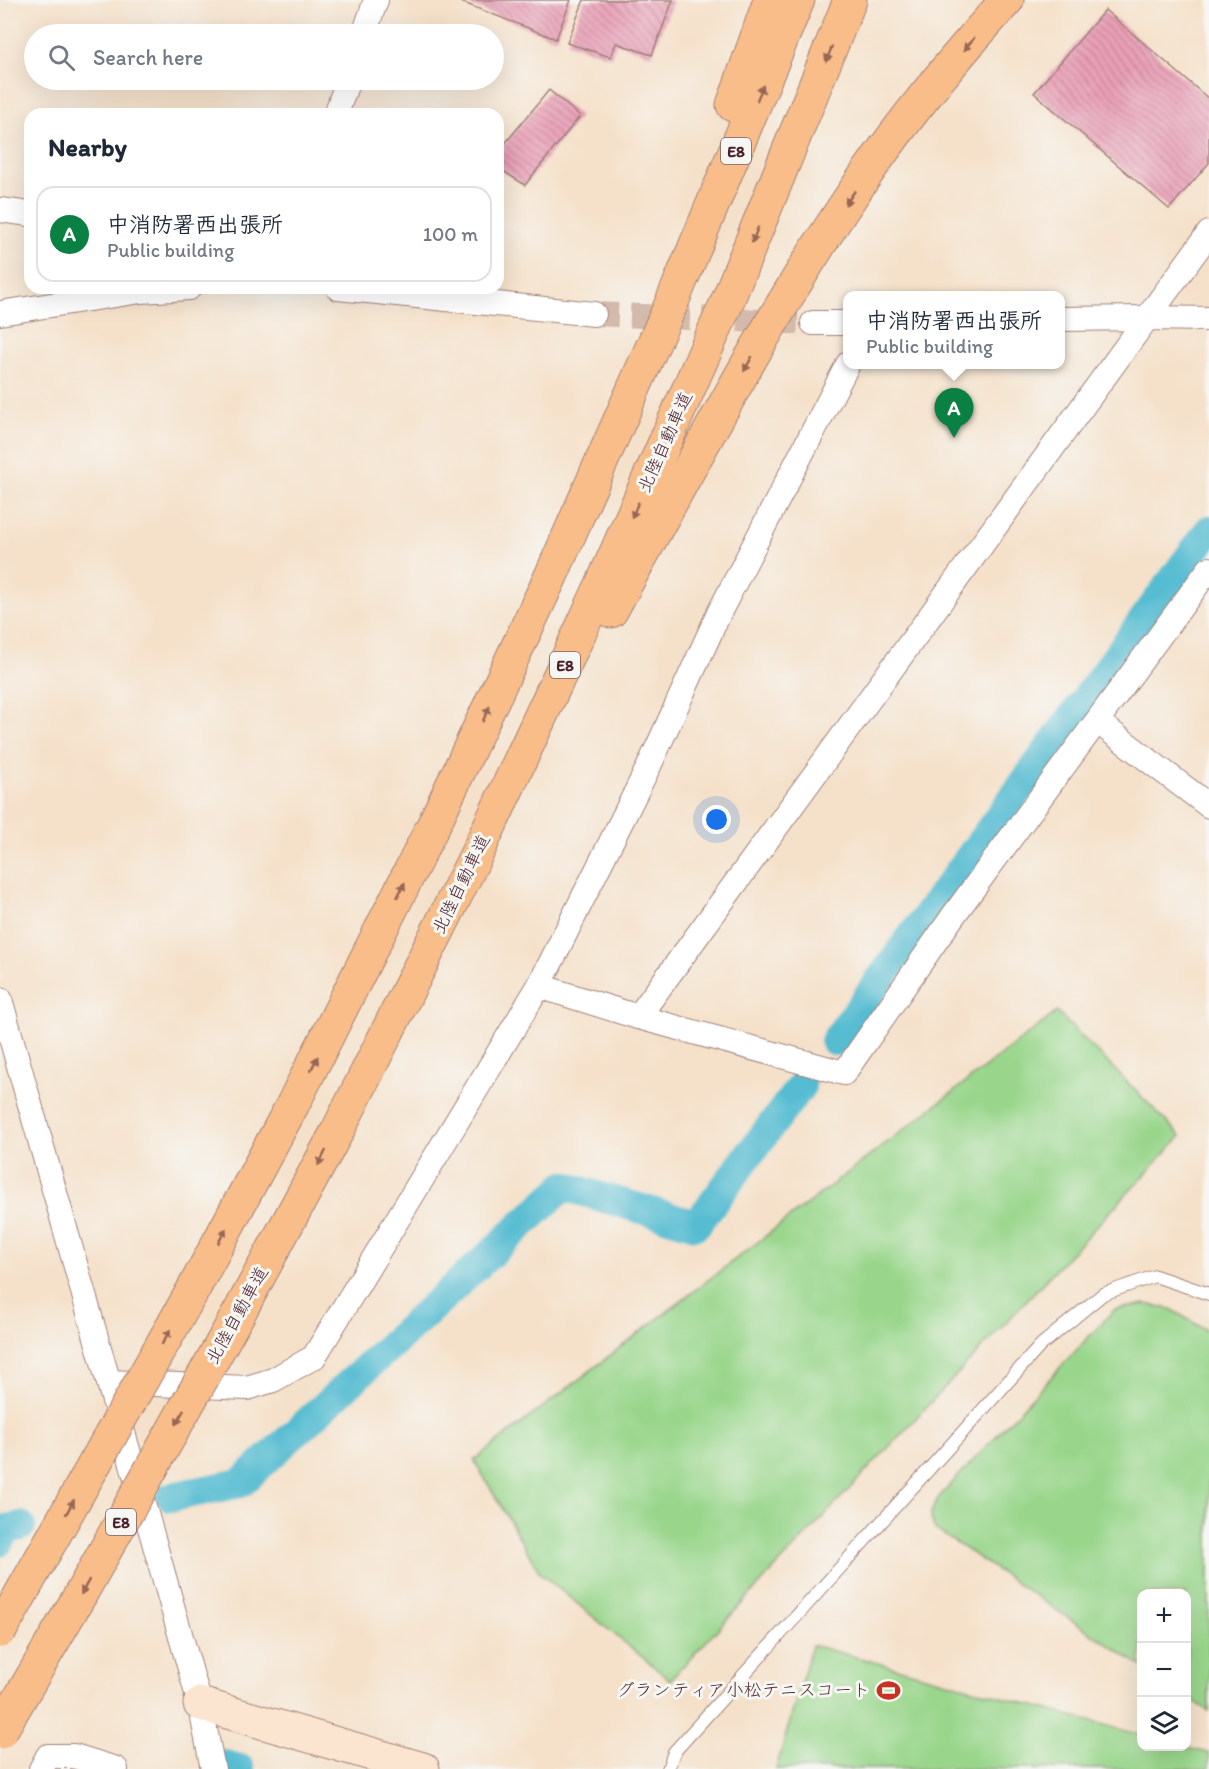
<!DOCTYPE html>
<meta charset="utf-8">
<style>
body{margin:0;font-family:Itim,"Klee One",sans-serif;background:#f2f2f3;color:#1f2937}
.controls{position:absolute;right:18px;bottom:18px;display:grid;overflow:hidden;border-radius:12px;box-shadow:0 6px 24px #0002}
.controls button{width:54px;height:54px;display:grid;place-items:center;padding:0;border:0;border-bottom:2px solid #e0e1e3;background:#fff;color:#1f2937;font:30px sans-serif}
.you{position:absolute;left:717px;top:820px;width:21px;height:21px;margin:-15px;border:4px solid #fff;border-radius:50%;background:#1a73e8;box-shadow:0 0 0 9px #1a73e833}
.badge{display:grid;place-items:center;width:39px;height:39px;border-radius:50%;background:#0b8043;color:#fff;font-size:20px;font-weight:700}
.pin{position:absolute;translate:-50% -50px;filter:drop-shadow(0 2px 3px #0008)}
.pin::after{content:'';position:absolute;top:32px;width:21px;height:18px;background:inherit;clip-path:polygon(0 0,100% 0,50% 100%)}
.popup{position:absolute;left:843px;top:291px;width:222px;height:78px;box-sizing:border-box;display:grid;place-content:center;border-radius:12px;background:#fff;filter:drop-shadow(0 2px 4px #0005);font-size:20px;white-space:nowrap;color:#747a83}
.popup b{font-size:22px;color:#1f2937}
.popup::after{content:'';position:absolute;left:50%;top:100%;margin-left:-12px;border:12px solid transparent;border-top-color:#fff}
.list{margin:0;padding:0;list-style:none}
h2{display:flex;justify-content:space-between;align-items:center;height:78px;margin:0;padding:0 24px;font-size:26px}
h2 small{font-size:20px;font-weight:400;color:#747a83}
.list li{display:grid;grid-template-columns:39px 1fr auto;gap:18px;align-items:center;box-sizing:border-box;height:96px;margin:0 12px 12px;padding:0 12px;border:2px solid #e0e1e3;border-radius:18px}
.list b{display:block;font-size:22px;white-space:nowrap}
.list p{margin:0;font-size:20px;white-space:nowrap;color:#747a83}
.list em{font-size:20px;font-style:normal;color:#747a83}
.icon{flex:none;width:33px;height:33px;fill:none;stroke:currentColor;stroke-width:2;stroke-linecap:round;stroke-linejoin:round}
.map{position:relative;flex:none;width:1209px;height:1769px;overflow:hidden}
.search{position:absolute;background:#fff;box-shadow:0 6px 24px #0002;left:24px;top:24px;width:480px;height:66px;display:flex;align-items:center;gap:15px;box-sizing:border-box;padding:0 21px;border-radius:33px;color:#747a83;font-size:22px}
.panel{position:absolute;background:#fff;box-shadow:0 6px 24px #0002;left:24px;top:108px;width:480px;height:186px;border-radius:18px}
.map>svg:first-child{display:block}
.green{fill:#99d68b;stroke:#727a5b;stroke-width:1.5}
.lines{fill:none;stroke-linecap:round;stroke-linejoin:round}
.canal{stroke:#54bcd1;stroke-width:30}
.building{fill:url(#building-back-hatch)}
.street-tunnel{stroke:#d3baaa;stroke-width:24;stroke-dasharray:24 12;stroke-linecap:butt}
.lane-casing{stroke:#a0807a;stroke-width:14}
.street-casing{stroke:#a0807a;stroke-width:26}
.secondary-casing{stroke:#a0807a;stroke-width:35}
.highway-casing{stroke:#a0807a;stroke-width:35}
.lane{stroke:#fff;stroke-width:12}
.street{stroke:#fff;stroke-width:24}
.secondary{stroke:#fce5d0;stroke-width:33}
.highway{stroke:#f8bd89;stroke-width:33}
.highway-bridge-casing{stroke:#a0807a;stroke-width:35;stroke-linecap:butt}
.highway-bridge{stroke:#f8bd89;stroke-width:33}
.oneway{fill:#986655}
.labels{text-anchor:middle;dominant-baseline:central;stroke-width:6;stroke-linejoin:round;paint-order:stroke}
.shield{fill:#f6f6f2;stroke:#7e6067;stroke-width:1.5}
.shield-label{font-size:16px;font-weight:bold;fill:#4a1f2b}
.street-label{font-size:18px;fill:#4a1f2b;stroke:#f6f6f2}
.poi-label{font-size:18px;fill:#4a1f2b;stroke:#f6f6f2;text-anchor:end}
</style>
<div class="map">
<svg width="1209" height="1769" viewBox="0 0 1209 1769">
<defs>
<pattern id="building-back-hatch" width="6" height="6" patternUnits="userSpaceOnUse" patternTransform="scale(1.5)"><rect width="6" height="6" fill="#eaa0b7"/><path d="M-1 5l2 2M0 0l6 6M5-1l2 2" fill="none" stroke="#c08295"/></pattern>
</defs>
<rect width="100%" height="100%" fill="#f6f6f2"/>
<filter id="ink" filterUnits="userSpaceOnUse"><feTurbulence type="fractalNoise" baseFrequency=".0167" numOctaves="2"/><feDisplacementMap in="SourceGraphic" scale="12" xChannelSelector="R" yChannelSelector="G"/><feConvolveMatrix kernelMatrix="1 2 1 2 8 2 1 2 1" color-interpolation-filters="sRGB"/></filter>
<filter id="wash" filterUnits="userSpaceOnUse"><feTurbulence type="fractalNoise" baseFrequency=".008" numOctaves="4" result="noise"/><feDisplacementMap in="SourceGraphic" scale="24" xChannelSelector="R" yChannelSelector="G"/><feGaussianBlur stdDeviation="1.35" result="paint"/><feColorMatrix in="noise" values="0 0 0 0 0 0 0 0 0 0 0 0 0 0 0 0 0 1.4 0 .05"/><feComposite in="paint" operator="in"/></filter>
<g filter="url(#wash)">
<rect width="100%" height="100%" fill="#f5e1ca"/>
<g class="green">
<path d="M1057 1012 1181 1136 670 1680 540 1573 474 1460Z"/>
<path d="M1145 1304 1171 1309 1209 1332V1711L1187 1696 1186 1594H1142L1141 1666 935 1529C928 1514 931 1511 939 1497L1114 1310Z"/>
<path d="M812 1645 1141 1735 1142 1746 1183 1747 1209 1753V1769H776Z"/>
</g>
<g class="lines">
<g class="canal">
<path d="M835 1041 1209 530"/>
<path d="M171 1497 241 1483 564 1186 696 1225 801 1086"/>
<path d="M0 1541 7 1529 21 1526"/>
<path d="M225 1765 240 1769"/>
</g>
</g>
<g id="blocks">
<g class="building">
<path d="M456 0H571L556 39Z"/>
<path d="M584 0H673L652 55 616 43 611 57 567 43Z"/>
<path d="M1105 10 1209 99V163L1169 209 1034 93Z"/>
<path d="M549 90 580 116 525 185 498 168V152Z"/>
</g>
</g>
</g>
<g filter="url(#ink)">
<use href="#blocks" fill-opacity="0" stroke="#a0807a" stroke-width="1.5"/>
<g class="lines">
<path class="street-tunnel" d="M594 314 813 323"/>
<defs>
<path id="lane" d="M668 1769 674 1752 1041 1345 1103 1294 1155 1276 1209 1294"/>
<g id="street">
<path d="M364 34 376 0"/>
<path d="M336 114 348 80"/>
<path d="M0 210 30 214"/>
<path d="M338 288 594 314"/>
<path d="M0 313 141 291 189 288"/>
<path d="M1060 319 1147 318 1209 319"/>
<path d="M813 323H848"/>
<path d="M1098 722 1209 806"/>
<path d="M539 986 638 1017 844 1073 953 916 1209 569"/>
<path d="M0 999 200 1704 213 1769"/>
<path d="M638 1017 1209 233"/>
<path d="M109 1382 247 1388 273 1380 314 1357 539 986 649 766 720 611 848 364"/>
<path d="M41 1769 48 1756H74L116 1769"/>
</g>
<path id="secondary" d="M200 1704 423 1769"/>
<g id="highway">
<path d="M733 105 770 0"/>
<path d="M611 611C693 464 769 314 865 176 908 114 957 55 1007 0"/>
<path d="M194 1288 293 1104 434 824 551 576 672 302 798 0"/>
<path d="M240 1311 339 1128 479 849 603 582 727 302 850 0"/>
</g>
</defs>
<use href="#lane" class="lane-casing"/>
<use href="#street" class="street-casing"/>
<use href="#secondary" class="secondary-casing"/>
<use href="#highway" class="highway-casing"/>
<use href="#lane" class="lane"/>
<use href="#street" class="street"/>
<use href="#secondary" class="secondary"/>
<use href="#highway" class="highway"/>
<defs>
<g id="highway-bridge">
<path d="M0 1631 194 1288"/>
<path d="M0 1732 79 1597 240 1311"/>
</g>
</defs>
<use href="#highway-bridge" class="highway-bridge-casing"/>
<use href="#highway-bridge" class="highway-bridge"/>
</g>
<defs><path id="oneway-solid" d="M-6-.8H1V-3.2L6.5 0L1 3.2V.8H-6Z" transform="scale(1.5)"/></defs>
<g class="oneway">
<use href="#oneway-solid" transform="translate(969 44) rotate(130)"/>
<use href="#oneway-solid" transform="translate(829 54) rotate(112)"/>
<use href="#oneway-solid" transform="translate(760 93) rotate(-67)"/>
<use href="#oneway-solid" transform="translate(850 198) rotate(124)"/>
<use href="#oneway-solid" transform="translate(755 235) rotate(112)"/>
<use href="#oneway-solid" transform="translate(748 364) rotate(119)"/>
<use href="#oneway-solid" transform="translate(635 510) rotate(114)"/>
<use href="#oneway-solid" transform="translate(486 714) rotate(-65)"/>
<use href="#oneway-solid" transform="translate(401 890) rotate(-63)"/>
<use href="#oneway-solid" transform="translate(314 1064) rotate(-63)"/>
<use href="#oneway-solid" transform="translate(322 1158) rotate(118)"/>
<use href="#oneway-solid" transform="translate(222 1236) rotate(-62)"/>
<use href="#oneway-solid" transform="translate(166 1337) rotate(-61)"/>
<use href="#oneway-solid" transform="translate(180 1417) rotate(119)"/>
<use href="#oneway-solid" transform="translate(70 1507) rotate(-61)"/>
<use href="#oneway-solid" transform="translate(85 1587) rotate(119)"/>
</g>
</g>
<defs>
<symbol id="stadium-bare" viewBox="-9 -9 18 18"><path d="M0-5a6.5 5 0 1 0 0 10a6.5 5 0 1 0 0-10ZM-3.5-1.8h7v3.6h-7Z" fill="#c8321e" stroke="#f6f6f2" stroke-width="2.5" paint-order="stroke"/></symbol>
</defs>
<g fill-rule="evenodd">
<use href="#stadium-bare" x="872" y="1674" width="33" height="33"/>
</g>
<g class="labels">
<g class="shield">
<rect x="721" y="138" width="30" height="26" rx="4.5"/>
<rect x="550" y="652" width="30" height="26" rx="4.5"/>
<rect x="106" y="1509" width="30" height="26" rx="4.5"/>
</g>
<g class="shield-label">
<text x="736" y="151">E8</text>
<text x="565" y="665">E8</text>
<text x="121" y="1522">E8</text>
</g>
<g class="street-label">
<text transform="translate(665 442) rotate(-66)">北陸自動車道</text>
<text transform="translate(461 884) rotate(-64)">北陸自動車道</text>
<text transform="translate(237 1315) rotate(-61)">北陸自動車道</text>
</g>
<g class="poi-label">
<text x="870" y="1690">グランティア小松テニスコート</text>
</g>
</g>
</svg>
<div class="controls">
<button>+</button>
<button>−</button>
<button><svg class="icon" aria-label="layers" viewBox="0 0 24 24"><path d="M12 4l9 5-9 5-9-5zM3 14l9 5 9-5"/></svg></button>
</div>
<div class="you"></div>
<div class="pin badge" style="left:954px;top:438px">A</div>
<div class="popup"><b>中消防署西出張所</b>Public building</div>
<div class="search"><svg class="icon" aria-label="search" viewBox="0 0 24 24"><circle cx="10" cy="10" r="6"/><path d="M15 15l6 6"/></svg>Search here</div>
<section class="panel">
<h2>Nearby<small></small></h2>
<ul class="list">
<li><span class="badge">A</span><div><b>中消防署西出張所</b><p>Public building</p></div><em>100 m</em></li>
</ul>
</section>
</div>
